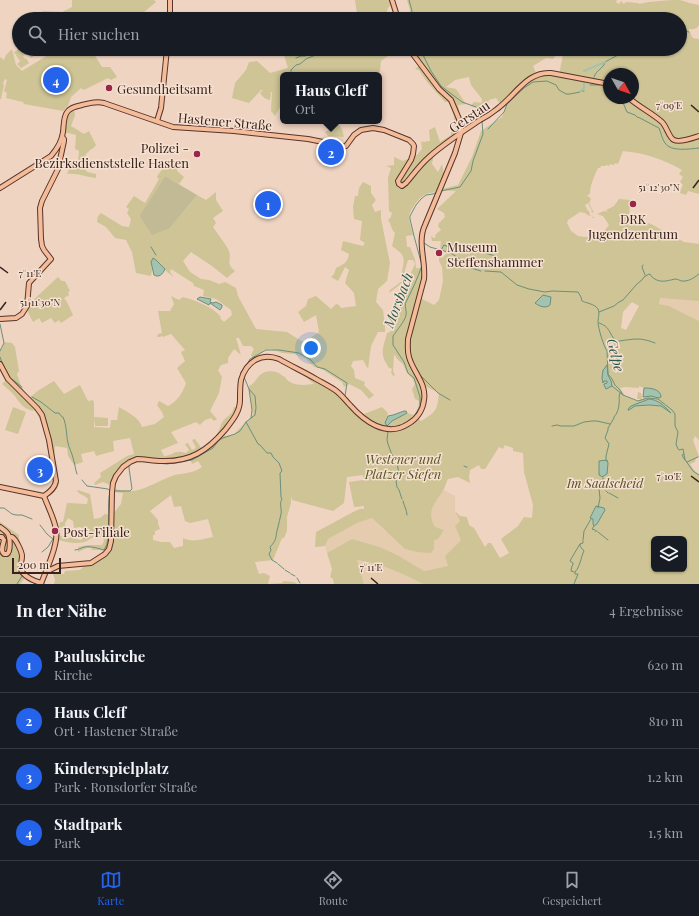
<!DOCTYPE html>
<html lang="de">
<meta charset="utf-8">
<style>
body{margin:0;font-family:"Playfair Display",serif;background:#20242c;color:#f1f3f6}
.controls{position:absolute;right:12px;bottom:12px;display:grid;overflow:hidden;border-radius:6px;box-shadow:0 1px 3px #0004}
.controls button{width:36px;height:36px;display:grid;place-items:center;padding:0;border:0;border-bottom:1px solid #363941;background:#171b24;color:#f1f3f6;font:20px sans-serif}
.compass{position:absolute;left:603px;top:68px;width:36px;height:36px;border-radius:50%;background:#171b24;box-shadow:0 1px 3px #0004;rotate:130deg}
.scale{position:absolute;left:12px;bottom:10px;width:49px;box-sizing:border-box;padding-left:4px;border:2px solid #39221d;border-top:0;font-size:11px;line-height:14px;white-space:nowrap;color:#39221d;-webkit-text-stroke:3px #f6e1d1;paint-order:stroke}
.you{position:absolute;left:311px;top:348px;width:14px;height:14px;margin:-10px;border:3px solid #fff;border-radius:50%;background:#1a73e8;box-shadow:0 0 0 6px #1a73e833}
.badge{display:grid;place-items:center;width:26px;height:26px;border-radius:50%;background:#2563eb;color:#fff;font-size:13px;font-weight:700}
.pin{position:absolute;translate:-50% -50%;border:2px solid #fff;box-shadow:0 1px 4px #0006}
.popup{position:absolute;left:280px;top:72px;width:102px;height:52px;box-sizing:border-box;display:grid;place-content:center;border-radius:6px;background:#171b24;filter:drop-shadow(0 1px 3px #0005);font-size:13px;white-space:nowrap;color:#9ea1a6}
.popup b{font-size:15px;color:#f1f3f6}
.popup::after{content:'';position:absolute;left:50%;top:100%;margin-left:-8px;border:8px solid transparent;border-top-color:#171b24}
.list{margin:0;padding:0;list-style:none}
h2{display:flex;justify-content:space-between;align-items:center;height:52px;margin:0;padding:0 16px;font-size:17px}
h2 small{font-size:13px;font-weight:400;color:#9ea1a6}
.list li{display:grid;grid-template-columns:26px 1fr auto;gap:12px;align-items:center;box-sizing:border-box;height:56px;padding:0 16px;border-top:1px solid #363941}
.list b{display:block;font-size:15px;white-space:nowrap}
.list p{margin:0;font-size:13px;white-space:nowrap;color:#9ea1a6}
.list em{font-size:13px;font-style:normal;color:#9ea1a6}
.icon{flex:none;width:22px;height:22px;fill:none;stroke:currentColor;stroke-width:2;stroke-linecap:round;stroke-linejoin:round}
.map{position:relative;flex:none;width:699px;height:584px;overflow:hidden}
.search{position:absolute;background:#171b24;box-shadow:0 1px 3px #0004;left:12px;right:12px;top:12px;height:44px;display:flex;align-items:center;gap:10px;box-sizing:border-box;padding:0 14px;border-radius:22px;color:#9ea1a6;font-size:15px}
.sheet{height:276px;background:#171b24}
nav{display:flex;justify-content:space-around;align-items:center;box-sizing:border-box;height:56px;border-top:1px solid #363941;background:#171b24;font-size:11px;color:#9ea1a6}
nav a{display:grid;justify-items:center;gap:2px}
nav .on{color:#2563eb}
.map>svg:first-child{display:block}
.farmland{fill:#e5ccaf}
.green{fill:#cec495;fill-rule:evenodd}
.cemetery{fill:#c2ba95}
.water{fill:#a4c2b0;stroke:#6b907c}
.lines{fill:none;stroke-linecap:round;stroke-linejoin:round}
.stream{stroke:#6b907c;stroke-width:1}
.canal{stroke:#a4c2b0;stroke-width:2}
.major-casing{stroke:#57342d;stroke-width:6}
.major{stroke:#f4bc98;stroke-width:4}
.ticks{fill:none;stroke:#39221d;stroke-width:1.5}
.poi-dot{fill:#9a2749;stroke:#f6e1d1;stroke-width:1.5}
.labels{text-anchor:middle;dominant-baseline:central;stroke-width:3;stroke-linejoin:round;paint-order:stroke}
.poi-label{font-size:13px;fill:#39221d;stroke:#f6e1d1;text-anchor:start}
.street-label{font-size:13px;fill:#39221d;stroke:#f6e1d1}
.park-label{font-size:13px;font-style:italic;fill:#565423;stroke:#f6e1d1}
.water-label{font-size:14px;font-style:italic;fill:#2c5949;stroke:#f6e1d1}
.ticks-label{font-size:10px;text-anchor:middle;fill:#39221d;stroke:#f6e1d1;stroke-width:3;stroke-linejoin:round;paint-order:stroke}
</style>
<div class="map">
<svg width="699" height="584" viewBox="0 0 699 584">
<rect width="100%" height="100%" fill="#efd4c2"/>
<g class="farmland">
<path d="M660 298 699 300V321L669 306 659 304Z"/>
<path d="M444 490 455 496V511L460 521 461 540 445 556 448 566 424 571 399 556 380 547 352 539 327 553 325 546 328 539 357 523 372 518 386 532 434 540 435 527 430 520 432 506Z"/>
<path d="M356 560 378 564 405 575 423 584H364Z"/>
</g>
<g class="green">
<path d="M72 0H154L156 2 144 12 130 19H46L42 11 62 12 72 7Z"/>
<path d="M355 0H391L392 4 388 8 385 19H353L357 14Z"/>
<path d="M407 0H617L616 2 619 4 621 1 624 4 626 2 638 3 639 4C651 1 669 0 680 0 687 2 692 4 699 5V25C697 29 693 30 689 29V31L690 32C693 39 692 38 699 39V194L688 191 686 195 680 193 681 189 683 185 680 182 683 177 679 174 682 170C663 159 645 153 623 151L618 164 615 163 614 165 610 164 609 166 606 165 605 166H601L600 168H598C594 177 590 185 590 194L587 195 591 199 589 203 594 213 591 212 592 211 588 203 585 205 588 211H589L590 215 593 217 594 216V218H592L593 217 589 215V216L585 213 580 212 568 220 567 223 571 231 578 236 593 238 602 234 609 225 603 216 597 214 604 211 608 212 606 210 614 206 619 199 630 200 629 218 651 224 684 242 699 244V301L660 298 659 304 669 306 699 321V440L695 436 693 440 699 457 696 458 695 462 690 464 694 470 699 475V584H423L405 575 378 564 357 560 364 584H334L333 579 330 577 332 569 327 553 352 539 380 547 399 556 424 571 448 566 445 556 461 540 455 526 460 521 455 511 460 516 467 517 469 525 474 528 485 547 488 543H491L500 558 509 553 501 539 518 526 524 517 532 518 533 505 524 472 523 453 513 451V448L505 445 503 449 499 447 485 469H481L479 465 470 470 469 477 470 483 458 477 448 479C446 483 445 487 443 491 434 504 426 512 435 527L444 530 438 539 434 540V549L431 553 417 552 405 549 372 518 357 523 328 539 325 546 315 547 316 532 355 511 360 509H364V506L354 507 349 482 363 480V475L347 477 344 503 333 511 292 500 291 496V503L287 517V531L284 538H282L273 560 255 562 259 574 264 573 270 576 268 584 282 583 284 581 294 582 297 584H54L55 580 53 574H64L65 571 80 570 85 565 106 554 101 550H92L91 548H87L78 552V547L89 545H102L104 541 103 538 96 536C93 537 90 539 87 541 77 545 67 542 58 540V535L81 540 86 535 85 530 80 527 74 528 73 521 68 518 65 523V528L59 527 60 522H63L67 503 87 504 88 499C85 495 80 495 77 491L78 490 90 494 94 519 100 518 105 514 112 515 121 504 123 493 114 492V489C120 490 127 491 133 491 148 489 161 479 175 475 185 473 194 473 202 467L198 461 192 464 190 457 171 460 138 458 119 471 110 485 103 482 95 485 94 483 101 477 100 473 127 456 134 454 130 438 113 441 114 451 96 456 94 451 81 454 83 462 74 465 68 456 67 448 55 446 54 462 50 454 43 426 36 411C23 410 21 404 14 395 10 391 6 387 2 384L7 379 0 361V350L3 347 4 342 12 343 15 347 19 371 17 374 21 386 29 398 39 390 54 381 64 394 80 385 88 401 93 400 94 403V427L110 428 111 420H117L119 407C127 412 139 417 142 427L155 424 164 417 162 412 157 405 159 401 168 406C177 402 183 392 186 383L177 368 185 361 181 352 185 350 171 334 163 337V336L159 337H157L158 334 162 333 158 311H170L174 304 171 296 179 300 183 297C196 301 212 306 221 317L220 318 224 322 232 315 231 310 216 299 203 296 204 290 194 286 193 283 171 269 170 272 174 277 167 272 160 263 151 262 152 270 151 276 136 273 132 252 126 240 115 238 106 227 97 222 98 216 101 213 122 226 129 227 131 219 127 213 129 209 126 207 134 196 145 203 159 179 157 177 158 175 169 160C175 162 178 165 177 171L184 177 179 184 165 176 144 209 170 228 197 195 206 200 216 192V200L223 211 213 218 216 223 213 227C216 232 228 247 229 251 232 261 225 262 235 271L227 278 212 266 191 252 183 261 190 272 201 279 209 280 219 284 225 282 236 288 238 296 256 329 287 332 298 339 304 342 319 332 316 315 304 322 298 312 306 306 308 299 316 296 331 309 336 304 339 305 341 308 356 306 354 293 345 283 349 270 345 267 338 281 331 277 334 274 336 268C343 265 348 262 349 254L341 250 343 241 363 246 365 243 360 240 362 221 354 219 353 207 355 196H358L359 188 363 182 371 186V193L376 200 372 205 375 212 381 210V219L390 263 387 281 378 289 376 302 383 310 385 326V332H378L371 346 368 369 363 360 353 361 351 366 354 370 355 378 365 382 364 385 374 395 369 399 361 390 349 384 344 387 342 382 320 368 314 367 306 359 294 354 282 353 277 351 271 349 264 350 258 356 253 358 251 355 254 349 251 346H243L239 338H236L241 355 234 349 228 358V363L221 365 218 370 222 377 219 393 210 411 217 419 214 421 211 418 205 420 200 425 196 422 171 432 178 443 161 450 164 456C175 455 173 449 186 453L189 450 185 444 188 443 192 450 196 448 192 440 195 439 202 449C209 445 215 438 219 430 221 427 220 424 223 421 229 414 231 417 234 407H237C235 416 227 424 221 431L226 436 234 434 253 415 249 386C256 383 258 374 265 372 271 370 279 372 283 376 286 377 287 381 290 382 296 386 308 385 314 384L302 374H306L334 390 359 416 382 407 388 413 385 423 389 424 392 421 407 413 414 415C418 411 419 407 419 401L415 399 412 389 415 384 413 379 407 373 403 364 398 360 394 354 393 371 395 375 393 376 391 372 392 370 391 368H389C379 353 383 349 387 333L390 332 398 321 397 317 393 315 396 304H399C403 298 404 294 400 287L405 284 409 287 410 286 409 284 415 279 414 277H409L415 264 413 260H408L403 277 407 279 389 293 390 290 402 281C399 273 407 262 402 255 400 251 395 249 392 246L395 233C390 228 392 225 388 220L391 217 392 213 389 211 388 178 391 168 386 166 394 165V157L403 161 417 155 422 149 421 142 430 141 429 130 435 127 440 142 451 135V128L454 129C455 120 454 109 448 102H445L427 82 419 70 415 69 419 66 447 98 453 107 460 125 459 133 434 153 432 164 438 172 442 164 444 175 438 187 442 189 458 185 472 157 481 131 502 117 508 101 501 105 496 98 489 100 487 106 491 112 489 114 485 109 471 106 474 102 482 103V99L471 85 469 77 455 80 446 87 456 89 466 104 458 105 461 119H460L452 100 441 90 410 49H680V26L685 24V23L680 24V19H409L410 10ZM558 53 563 54 559 75 545 73 537 75 533 66 546 58 553 59ZM609 74H633V98H609ZM438 190 456 191 437 209 444 213 445 217 439 223 438 226 441 230 436 234 435 236 436 237 434 238 431 236 432 241H441L440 250 447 253 442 258 439 257V261L442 267 443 281 439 300 434 305 418 297 423 274V269L416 268 415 260 410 247H407L406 236 413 235C412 230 409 221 409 216 410 210 420 196 426 194 431 192 432 194 438 190ZM632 302 639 306 626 330 621 328 623 312ZM639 386 644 388 643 399H642L641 393 638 392 637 399H641L637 401 625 396 620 388 625 387 639 388ZM427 387 439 393C437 411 436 412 421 421L416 417C420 408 425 399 423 390ZM171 495 174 507 181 506 185 521 190 523 208 519 213 537C203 539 192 543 183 538V546L174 548 170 542H161L153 540V535H155V531L160 529 158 524V520L150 511ZM654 539H684V569H654Z"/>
<path d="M19 46V49H44L31 58 28 53 23 56 25 59 26 58 29 63 21 68 17 64 23 59 20 61 14 52 19 49 18 47Z"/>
<path d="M12 49 16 65 22 71 53 52 55 49H98V50L92 51 102 67H110L117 77 111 80 108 78 84 90 81 88 71 97 68 106 63 111 24 104 23 102 6 98 7 93 4 91 7 80 5 79 3 83 4 85 1 99H0V57L4 60 6 55Z"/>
<path d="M282 49H398L381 61 379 80V75H333L330 73 318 75H283V102L275 116 271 111 272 92H270L271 93 270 100C265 99 263 97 260 93L262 91H264L261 90 249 103 232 98 235 83 246 70 249 62 257 61 270 73 288 68Z"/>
<path d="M74 110 75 115 71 126 84 134 89 131 96 145C94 148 91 149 88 152 82 157 84 166 87 172L96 174V178C86 177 77 173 67 174L70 167 71 162H78L79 151 75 149 76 135 64 132C66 123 66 115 74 110Z"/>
<path d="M326 121H335L342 129 344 137 328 136 325 132 330 129 325 122Z"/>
<path d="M58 277 62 281H65L70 291 68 292 69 295 64 298 67 302 73 315 61 323 59 320 55 323 51 318 42 323 39 318 33 322 27 310 29 304Z"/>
<path d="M13 407 26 412 18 434 5 430Z"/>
<path d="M94 417 108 418V426H95Z"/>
<path d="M0 522 19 535V540L23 549 21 552 20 569 25 578 20 584H0V542L1 541 0 538Z"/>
</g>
<path class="cemetery" d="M165 176 197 195 170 228 152 235 140 216 144 209Z"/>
<g class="water">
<path d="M153 258 156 260 165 269C163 274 159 278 154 275L151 262Z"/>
<path d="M543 295 551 297 550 305C545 309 539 306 535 303Z"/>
<path d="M200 297 211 299 210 302 213 303 216 302 222 305V307L220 310 210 303 209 305 197 299Z"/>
<path d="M607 365 608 375 611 381 612 386 606 389 604 385V384L607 383V381H604L603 383 602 378 603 370 605 368 606 366Z"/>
<path d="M644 388C650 388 661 389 661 397L659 398 651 396 643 397Z"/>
<path d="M649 399C659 400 664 406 671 413L661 406 649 405 635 406 629 410H628L629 408 631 406Z"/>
<path d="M404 411H406L407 413 392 421 387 426 385 423 388 416 393 415Z"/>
<path d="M607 460 608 463 607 474 602 477 601 476 599 475V461Z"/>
<path d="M596 506 604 508 605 510 597 524 594 526 593 524V519L590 518Z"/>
</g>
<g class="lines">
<g class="stream">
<path d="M409 0 412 11 410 19"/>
<path d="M680 31H685L689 32"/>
<path d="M420 49 431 71 441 86 462 102 476 107 479 110 481 118"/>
<path d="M319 52 324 51"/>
<path d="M320 53C329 49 333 53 341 51"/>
<path d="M590 54V51L591 49"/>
<path d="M296 58 301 56H305L316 52"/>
<path d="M291 74V70L296 65 300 64 306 59 318 54"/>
<path d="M594 77C596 70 604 68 605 62 609 60 614 57 618 55 624 52 629 57 633 49"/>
<path d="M590 85H600"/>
<path d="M603 87 609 89"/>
<path d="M621 98 627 112 635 115 637 117 640 118 653 125 659 128C661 133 662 139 665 143 670 152 690 149 699 148"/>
<path d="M488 129 504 112 507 104 524 88 533 82 547 81 556 85 559 90 566 94H570L580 92 581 91H584"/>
<path d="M441 191 460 187 471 171 473 161 483 134 482 121"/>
<path d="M424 243 430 247 451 253 461 260H464L471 268 481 271"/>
<path d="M151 247 156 255"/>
<path d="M441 250 444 245 446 246 466 252 467 248 479 250 482 252 495 256"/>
<path d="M497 259 498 264 507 268"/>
<path d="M421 262 414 236 410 219V216L416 205 421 199 426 195 433 194 437 192"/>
<path d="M643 265 642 267 645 275"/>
<path d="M485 271 501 272 517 285 529 289 545 292 552 291 578 292 581 297 582 301C586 303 595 304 598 309 600 313 598 318 598 322 598 328 604 347 607 351L608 374 612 379 615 385 620 390 623 395 638 401 648 398 658 399 672 410 675 414V426L678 432 676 444 678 449 679 450 683 449 684 454 682 455 683 457 693 471 699 475"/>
<path d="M651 276C659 284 666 281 675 279 679 279 681 282 684 281 690 281 695 277 699 274"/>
<path d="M599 312 614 306 619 302 623 300 637 284 642 280 644 277 649 274 651 275"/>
<path d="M599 323C611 327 608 333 616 341"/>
<path d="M0 324 4 343 0 351"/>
<path d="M619 341C635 339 640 337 655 343"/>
<path d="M0 357 5 370"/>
<path d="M247 365 250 359 266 350H279L299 353 311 360 317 367 325 369 347 383 345 396"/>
<path d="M419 374 438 393 450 400"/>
<path d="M241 375V372L244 369"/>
<path d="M8 376 22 387"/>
<path d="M612 386 623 395"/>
<path d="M249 389 252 410 251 418"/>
<path d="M32 397 41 402 55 413H59L62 417"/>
<path d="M415 415 420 406V397L414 378 408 373 404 362 393 345V336C397 330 405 321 406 315 407 311 404 306 406 302 412 290 418 278 422 265"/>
<path d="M63 417C67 426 66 434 68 443 69 448 72 453 73 458 75 463 75 469 77 474"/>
<path d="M246 422 258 444 260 445 267 453H271L273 457 279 463 282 471 280 473 281 497 282 499C279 503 282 509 281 514 280 518 279 523 278 527 275 536 278 539 270 547L271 550 269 554 272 560 277 563"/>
<path d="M376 424 384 427"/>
<path d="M552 426 557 425 561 426H574L584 422 592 421H597L610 424"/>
<path d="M388 431 387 440 388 444 392 455 397 462 399 475 396 481 397 487C400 490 400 495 402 499"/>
<path d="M684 454 685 460"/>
<path d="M606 461V456L609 444 605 438 608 430V428L614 418V417C617 414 619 408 619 404 620 399 618 398 620 393"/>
<path d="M135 462 139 461 167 464 192 460 213 448 219 440 223 438 235 434 240 431 246 422 255 415 256 408 255 396 249 389 244 377"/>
<path d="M687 462 698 457"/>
<path d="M464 466 466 467H467"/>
<path d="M82 480 87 486 108 489 110 491"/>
<path d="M113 491H130L132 489 129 468V466L132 463"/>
<path d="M606 491 608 493"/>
<path d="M609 493 618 498"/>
<path d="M403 501C404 506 407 510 407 515"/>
<path d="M0 508H4L12 514 16 515H22L32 519"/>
<path d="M598 508 600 498 599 489 602 486 603 478"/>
<path d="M40 525 47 534 53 539 48 547 42 552"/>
<path d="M594 526 592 529 595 530"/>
<path d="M595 531H597"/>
<path d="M598 532 608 540"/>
<path d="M583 540 584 531 591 519"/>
<path d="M75 550C78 550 81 548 84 547 91 546 97 548 104 550 113 538 106 507 110 491"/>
<path d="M278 564 284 569"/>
<path d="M285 570 290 573"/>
<path d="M574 572 571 571 572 566 573 565V563L570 561 571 559 580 544"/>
<path d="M291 574 295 576"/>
<path d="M297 578 300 583"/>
<path d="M17 584 22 576"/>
<path d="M574 584 578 574H575V572C581 565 580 559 584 551L580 546V544L583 543V541"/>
</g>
<g class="canal">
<path d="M584 71 605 62"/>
<path d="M581 91 584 88V82L582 80"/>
</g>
<defs>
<g id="major">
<path d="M392 0 398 19"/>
<path d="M170 19V0"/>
<path d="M629 98C639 107 652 113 662 122 667 127 669 138 674 140 680 143 693 138 699 136"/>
<path d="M157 121 161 108 167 49"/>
<path d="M0 188 51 156C57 149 62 141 63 132 64 125 63 116 68 111 71 107 78 106 82 105 90 103 96 101 104 103L173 127 234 131 308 139 323 142 341 147 346 146 354 135 361 130 373 128 384 130 409 140 413 144 414 146 413 154 411 160 398 181 399 184 402 186 406 183C413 175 419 166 428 158 443 144 462 132 480 120 486 117 492 113 497 109 515 96 527 71 551 73L609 84"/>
<path d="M0 319 16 318 22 314 27 306 29 283 51 259 44 250 42 246 41 239 40 208 42 201 58 169 64 141V139L62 137"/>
<path d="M0 364 8 379 37 408 42 415 49 440 56 481C55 488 50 492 44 496"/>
<path d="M240 399C240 393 240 386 241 380 246 362 261 352 279 359 291 366 304 372 316 379 323 383 329 386 335 390 341 394 345 400 350 405 364 421 386 438 408 424 417 419 423 410 424 400 427 384 413 372 409 357 407 351 408 345 408 339L424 279C426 261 417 242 425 225L455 153 461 133V127L459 119 451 100 439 89 409 49"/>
<path d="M0 487 44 496"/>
<path d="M0 527C3 529 6 531 8 534 10 538 11 551 7 554 6 554 5 554 4 554 0 551 3 545 4 540L2 537H0"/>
<path d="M9 537C10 537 11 537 12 537 16 539 22 552 22 556 22 562 19 567 22 572 27 578 34 581 41 583"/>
<path d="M46 570H50L58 566 91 563 105 554 109 549 111 541 112 492 113 483 116 476 123 467 130 462 137 459C145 459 153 461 162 461 190 462 207 451 225 430 232 421 240 412 240 400"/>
<path d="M41 584C46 570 59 544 56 529 54 518 48 507 44 496"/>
</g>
</defs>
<use href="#major" class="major-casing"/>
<use href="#major" class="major"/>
</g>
<path class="ticks" d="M691 105 699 112M693 188 699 180M0 267 8 273M0 310 6 302M691 476 699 482M371 578 378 584"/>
<g class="poi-dot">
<circle cx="109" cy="88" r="4"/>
<circle cx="197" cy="154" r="4"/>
<circle cx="633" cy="204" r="4"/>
<circle cx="439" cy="253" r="4"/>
<circle cx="55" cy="531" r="4"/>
</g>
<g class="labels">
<g class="poi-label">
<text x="117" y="88">Gesundheitsamt</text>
<text x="189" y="147" text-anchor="end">Polizei -<tspan x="189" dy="15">Bezirksdienststelle Hasten</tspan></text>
<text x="633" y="218" text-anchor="middle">DRK<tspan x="633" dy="15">Jugendzentrum</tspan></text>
<text x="447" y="246">Museum<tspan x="447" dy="15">Steffenshammer</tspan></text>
<text x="63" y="531">Post-Filiale</text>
</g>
<g class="street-label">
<text transform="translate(469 116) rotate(-34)">Gerstau</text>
<text transform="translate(225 121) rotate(5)">Hastener Straße</text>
</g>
<g class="park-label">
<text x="403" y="458">Westener und<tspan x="403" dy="15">Platzer Siefen</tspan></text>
<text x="605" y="482">Im Saalscheid</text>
</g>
<g class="water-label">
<text transform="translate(398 300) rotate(-69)">Morsbach</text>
<text transform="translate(616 355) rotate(76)">Gelpe</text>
</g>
</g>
<g class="ticks-label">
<text x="669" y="109">7°09'E</text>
<text x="659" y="191">51°12'30"N</text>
<text x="30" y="277">7°11'E</text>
<text x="40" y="306">51°11'30"N</text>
<text x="669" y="480">7°10'E</text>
<text x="371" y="571">7°11'E</text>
</g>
</svg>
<div class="controls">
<button><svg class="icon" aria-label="layers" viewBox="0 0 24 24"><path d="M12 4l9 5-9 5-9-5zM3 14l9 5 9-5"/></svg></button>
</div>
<svg class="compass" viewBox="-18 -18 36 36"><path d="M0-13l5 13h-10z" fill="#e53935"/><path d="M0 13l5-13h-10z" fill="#9ea1a6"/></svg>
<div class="scale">200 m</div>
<div class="you"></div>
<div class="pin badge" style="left:268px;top:204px">1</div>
<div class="pin badge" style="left:331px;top:152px">2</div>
<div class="popup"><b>Haus Cleff</b>Ort</div>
<div class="pin badge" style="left:40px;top:470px">3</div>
<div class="pin badge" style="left:56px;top:80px">4</div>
<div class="search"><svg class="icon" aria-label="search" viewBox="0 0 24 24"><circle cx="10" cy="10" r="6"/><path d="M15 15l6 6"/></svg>Hier suchen</div>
</div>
<section class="sheet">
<h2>In der Nähe<small>4 Ergebnisse</small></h2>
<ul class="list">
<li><span class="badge">1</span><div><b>Pauluskirche</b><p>Kirche</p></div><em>620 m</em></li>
<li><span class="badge">2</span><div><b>Haus Cleff</b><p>Ort · Hastener Straße</p></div><em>810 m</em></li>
<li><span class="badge">3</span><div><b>Kinderspielplatz</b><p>Park · Ronsdorfer Straße</p></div><em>1.2 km</em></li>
<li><span class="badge">4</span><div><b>Stadtpark</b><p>Park</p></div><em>1.5 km</em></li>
</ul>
</section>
<nav>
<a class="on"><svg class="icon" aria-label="map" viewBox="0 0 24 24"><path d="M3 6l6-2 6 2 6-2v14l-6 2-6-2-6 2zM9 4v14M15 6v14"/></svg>Karte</a>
<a><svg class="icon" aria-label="directions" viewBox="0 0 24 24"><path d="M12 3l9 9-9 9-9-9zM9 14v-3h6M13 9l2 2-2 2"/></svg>Route</a>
<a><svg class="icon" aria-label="saved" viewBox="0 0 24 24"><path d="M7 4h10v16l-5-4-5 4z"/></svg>Gespeichert</a>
</nav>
